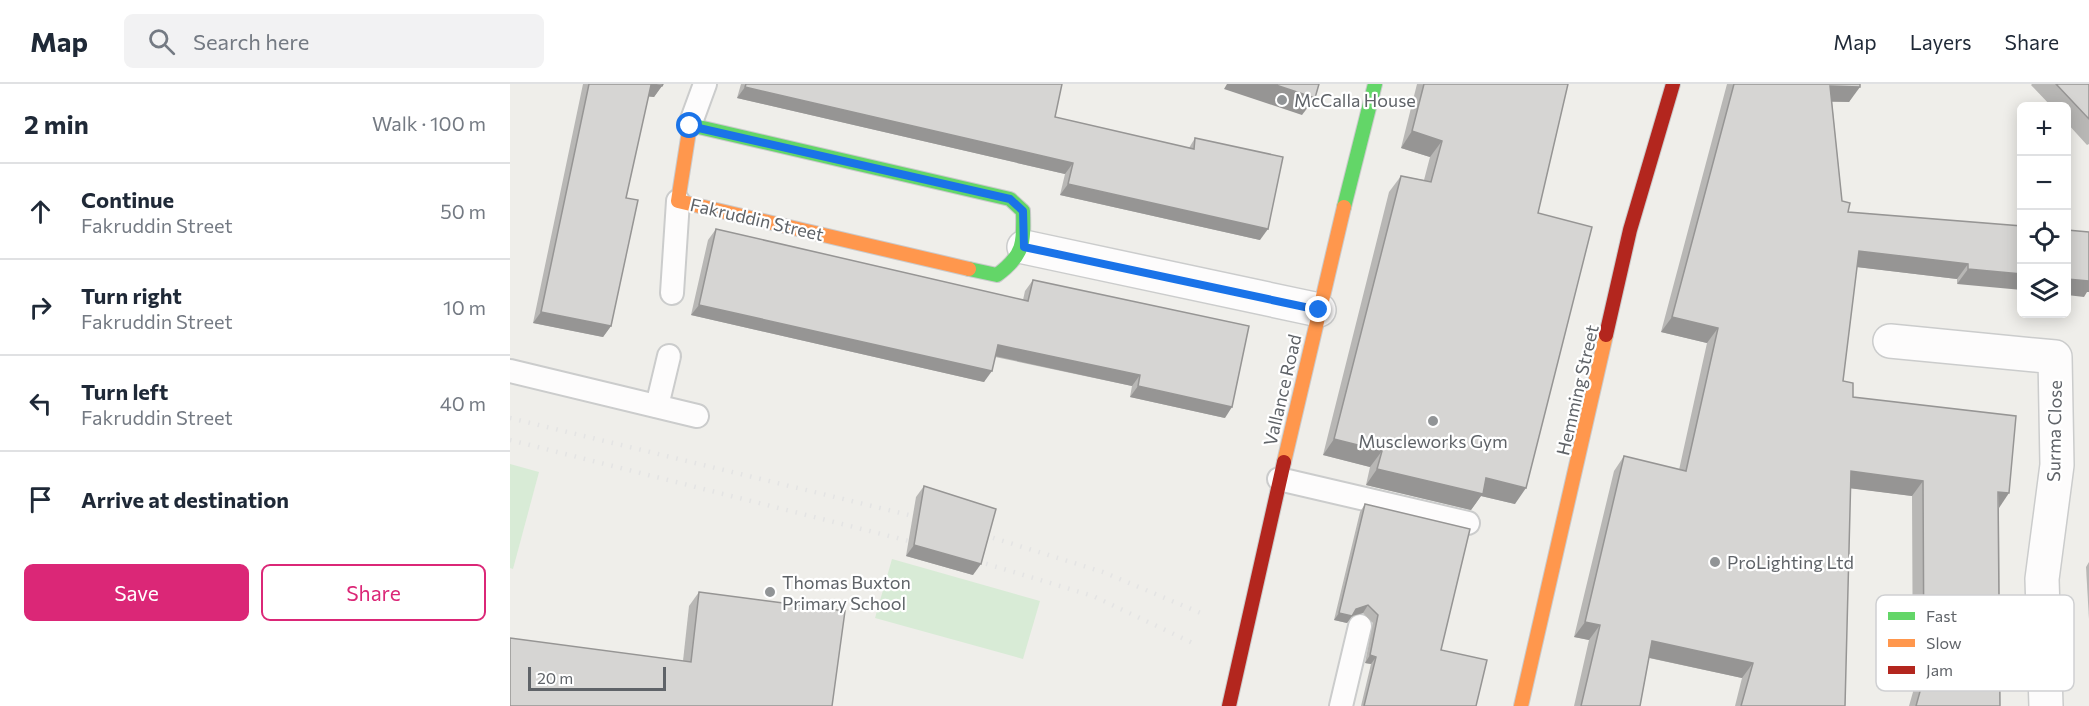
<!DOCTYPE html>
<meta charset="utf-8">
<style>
body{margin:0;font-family:Commissioner,sans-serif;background:#f2f2f3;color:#1f2937}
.controls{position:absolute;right:18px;top:18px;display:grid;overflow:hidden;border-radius:9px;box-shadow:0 3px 15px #0003}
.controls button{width:54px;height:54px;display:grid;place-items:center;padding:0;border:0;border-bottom:2px solid #e0e1e3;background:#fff;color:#1f2937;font:30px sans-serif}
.scale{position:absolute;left:18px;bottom:15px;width:138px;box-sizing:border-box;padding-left:6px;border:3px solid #5f6368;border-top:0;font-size:16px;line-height:21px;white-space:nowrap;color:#5f6368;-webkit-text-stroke:4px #fff;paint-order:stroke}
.stop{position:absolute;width:18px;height:18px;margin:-14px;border:4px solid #1a73e8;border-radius:50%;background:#fff}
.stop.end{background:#1a73e8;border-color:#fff;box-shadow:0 2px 6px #0008}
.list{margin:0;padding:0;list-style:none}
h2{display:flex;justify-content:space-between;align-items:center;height:78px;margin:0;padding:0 24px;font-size:26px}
h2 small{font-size:20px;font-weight:400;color:#747a83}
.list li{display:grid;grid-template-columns:39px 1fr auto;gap:18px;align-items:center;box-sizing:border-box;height:96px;padding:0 24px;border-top:2px solid #e0e1e3}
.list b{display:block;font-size:22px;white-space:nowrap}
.list p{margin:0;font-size:20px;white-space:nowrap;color:#747a83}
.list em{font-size:20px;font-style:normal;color:#747a83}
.actions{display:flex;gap:12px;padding:18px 24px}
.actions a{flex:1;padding:14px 0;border:2px solid #db2777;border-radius:9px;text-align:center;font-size:21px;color:#db2777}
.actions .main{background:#db2777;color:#fff}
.icon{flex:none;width:33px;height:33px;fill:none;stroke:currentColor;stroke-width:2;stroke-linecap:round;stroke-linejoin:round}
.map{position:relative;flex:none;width:1579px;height:622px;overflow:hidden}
header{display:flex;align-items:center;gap:36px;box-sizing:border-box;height:84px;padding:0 30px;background:#fff;border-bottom:2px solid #e0e1e3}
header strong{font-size:28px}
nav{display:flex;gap:33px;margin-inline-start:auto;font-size:21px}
.search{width:420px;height:54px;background:#f2f2f3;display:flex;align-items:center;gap:15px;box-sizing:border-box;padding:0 21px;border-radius:9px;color:#747a83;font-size:22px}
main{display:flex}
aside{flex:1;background:#fff}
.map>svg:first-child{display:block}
.green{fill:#d8ebd6}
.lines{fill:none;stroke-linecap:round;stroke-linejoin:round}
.lane-casing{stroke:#cbcccc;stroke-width:26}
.street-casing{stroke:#cbcccc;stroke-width:36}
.fast-casing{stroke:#cacacb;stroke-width:16}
.slow-casing{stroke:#cacacb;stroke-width:16}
.jam-casing{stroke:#cacacb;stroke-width:16}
.lane{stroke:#fdfcfc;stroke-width:22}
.street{stroke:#fdfcfc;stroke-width:33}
.fast{stroke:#63d668;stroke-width:14}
.slow{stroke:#ff974d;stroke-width:14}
.jam{stroke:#b3261e;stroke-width:14}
.rail{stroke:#e4e4e4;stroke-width:4.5;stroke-dasharray:1.5 8;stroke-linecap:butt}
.wall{fill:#b8b7b5}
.shaded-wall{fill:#969594}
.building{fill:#d6d5d3;stroke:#969594;stroke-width:1.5}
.route{stroke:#1a73e8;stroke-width:8}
.poi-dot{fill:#919496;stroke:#fff;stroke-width:2}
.labels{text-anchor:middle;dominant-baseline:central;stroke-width:4.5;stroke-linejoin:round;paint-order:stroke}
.poi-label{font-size:18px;fill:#5f6368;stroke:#fff;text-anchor:start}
.street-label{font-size:18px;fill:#5f6368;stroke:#fff}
.key{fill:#fff;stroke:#cfd0d2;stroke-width:1.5}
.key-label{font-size:16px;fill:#5f6368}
</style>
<header>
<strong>Map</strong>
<div class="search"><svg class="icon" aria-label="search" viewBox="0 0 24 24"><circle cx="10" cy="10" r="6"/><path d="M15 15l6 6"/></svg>Search here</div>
<nav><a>Map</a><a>Layers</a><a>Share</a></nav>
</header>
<main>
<aside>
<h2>2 min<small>Walk · 100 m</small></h2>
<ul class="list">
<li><svg class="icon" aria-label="ahead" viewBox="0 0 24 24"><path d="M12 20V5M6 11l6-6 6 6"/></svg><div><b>Continue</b><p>Fakruddin Street</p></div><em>50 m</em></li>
<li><svg class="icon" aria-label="right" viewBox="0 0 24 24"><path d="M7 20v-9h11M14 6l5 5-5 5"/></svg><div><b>Turn right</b><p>Fakruddin Street</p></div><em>10 m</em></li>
<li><svg class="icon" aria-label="left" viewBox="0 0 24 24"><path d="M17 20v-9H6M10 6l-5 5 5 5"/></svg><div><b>Turn left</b><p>Fakruddin Street</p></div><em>40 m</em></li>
<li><svg class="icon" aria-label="arrive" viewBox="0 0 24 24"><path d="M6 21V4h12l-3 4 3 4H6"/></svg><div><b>Arrive at destination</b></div></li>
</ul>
<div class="actions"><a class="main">Save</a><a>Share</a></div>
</aside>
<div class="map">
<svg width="1579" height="622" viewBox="0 0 1579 622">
<rect width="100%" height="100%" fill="#efeeea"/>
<g class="green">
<path d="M0 380 29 388 3 485 0 484Z"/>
<path d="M382 475 530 517 513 575 365 534Z"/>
</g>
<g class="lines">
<defs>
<g id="lane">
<path d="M180 41 195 0"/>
<path d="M162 209 168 117"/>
<path d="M0 287 187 332"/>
<path d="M147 322 159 272"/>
<path d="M769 395 958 439"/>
<path d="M831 622 850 542"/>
</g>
<g id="street">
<path d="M514 163 809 226"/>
<path d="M1380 257 1545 273 1547 381 1532 495 1536 622"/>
</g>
<g id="fast">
<path d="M180 41 500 115 513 127C514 159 514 171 487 191L459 185"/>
<path d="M834 123 865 0"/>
</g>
<g id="slow">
<path d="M180 41 168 117 459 185"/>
<path d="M774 378 834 123"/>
<path d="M1011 622 1096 251"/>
</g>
<g id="jam">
<path d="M1096 251 1120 146 1163 0"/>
<path d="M719 622 774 378"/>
</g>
</defs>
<use href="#lane" class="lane-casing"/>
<use href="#street" class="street-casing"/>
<use href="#fast" class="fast-casing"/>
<use href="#slow" class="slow-casing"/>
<use href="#jam" class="jam-casing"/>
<use href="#lane" class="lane"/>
<use href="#street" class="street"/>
<use href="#fast" class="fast"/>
<use href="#slow" class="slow"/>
<use href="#jam" class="jam"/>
<g class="rail">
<path d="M0 334 403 432"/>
<path d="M0 356 399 457"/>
<path d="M474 451 593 488 693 530"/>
<path d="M467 477 583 512 687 561"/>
</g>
</g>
<g class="wall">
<path d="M73 0H153L144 13 138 12 116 114 101 242 93 253 23 239Z"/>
<path d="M231 0H552L545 33 679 64 685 54 750 156 550 111 555 90 227 14Z"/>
<path d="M907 0H1058L1028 129 1005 420 971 412 961 426 856 401 860 383 813 371 879 108 891 92 914 96 920 73 891 64Z"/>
<path d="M1217 0H1350L1339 18H1322L1332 117 1338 128 1512 142 1447 200V195L1347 183 1333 297 1343 313 1489 424 1490 622H1399L1403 608 1402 412 1340 404 1335 622H1225L1232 594 1139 574 1130 622H1064L1079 556 1064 553 1104 387 1114 372 1169 386 1197 259 1151 248Z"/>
<path d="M1522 0H1579V60L1577 61 1557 39V22H1541L1521 1Z"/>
<path d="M206 145 513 216 515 207 523 196 715 334 620 313 622 302 485 273 474 298 181 231 198 156Z"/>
<path d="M414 402 463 491 396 472 406 413Z"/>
<path d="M855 420 931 566 966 622H851L861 580 855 579 863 539 853 529 842 532 837 539 824 536 850 428Z"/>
<path d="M1579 478V535L1576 483Z"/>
<path d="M189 508 322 622 173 577 179 522Z"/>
</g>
<g class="shaded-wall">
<path d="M717 0H763L805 14 792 31 714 5Z"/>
<path d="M141 1 152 2 144 13 133 12Z"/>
<path d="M1320 2 1350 3 1339 18 1310 17Z"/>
<path d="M235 3 563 79 555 90 227 14Z"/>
<path d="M902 47 932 57 920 73 891 64Z"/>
<path d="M558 100 758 145 750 156 550 111Z"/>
<path d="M1349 167 1458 180 1447 195 1338 182Z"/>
<path d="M1458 185 1512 190V206L1447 200Z"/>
<path d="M1557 195 1579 197V208H1577L1574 213 1557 211Z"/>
<path d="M189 221 482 287 474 298 181 231Z"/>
<path d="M31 228 101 242 93 253 23 239Z"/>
<path d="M1162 233 1208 244 1197 259 1151 248Z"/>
<path d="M488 261 630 291 622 302 480 271Z"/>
<path d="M628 302 722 323 715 334 620 313Z"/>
<path d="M824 355 872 367 860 383 813 371Z"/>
<path d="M867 385 976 394 1016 404 1005 420 971 412 961 426 856 401Z"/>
<path d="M1341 387 1413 397 1402 412 1330 403Z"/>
<path d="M1488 408 1499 409 1489 424Z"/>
<path d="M404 461 471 480 463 491 396 472Z"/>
<path d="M858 521 853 529 842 532 837 539 824 536 829 529Z"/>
<path d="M1075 538 1090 541 1079 556 1064 553Z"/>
<path d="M1142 557 1243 579 1232 594 1131 572Z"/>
<path d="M860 571 866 573 861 580 855 579Z"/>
</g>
<g class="building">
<path d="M79 0H153L152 2 141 1 116 114 128 116 101 242 31 228Z"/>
<path d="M236 0H552L545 33 684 65 685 54 773 73 758 145 558 100 563 79 235 3Z"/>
<path d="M763 0H809L805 14Z"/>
<path d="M914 0H1058L1028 129 1082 143 1016 404 976 394 973 410 867 385 872 367 824 355 891 92 921 98 932 57 902 47Z"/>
<path d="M1224 0H1350V3L1320 2 1332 117 1340 119 1338 128 1512 142V190L1458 185V180L1349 167 1333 297 1343 299V313L1506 332 1499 409 1488 408 1490 622H1406L1414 593 1413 397 1341 387 1335 622H1231L1243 579 1142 557 1130 622H1071L1090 541 1075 538 1114 372 1176 387 1208 244 1162 233Z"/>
<path d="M1546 0H1579V35Z"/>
<path d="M206 145 518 217 523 196 739 242 722 323 628 302 630 291 488 261 482 287 189 221Z"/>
<path d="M1557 146 1579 148V197L1557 195Z"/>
<path d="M414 402 486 425 471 480 404 461Z"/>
<path d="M855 420 960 445 931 566 977 576 966 622H854L866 573 860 571 868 531 858 521 846 525 842 532 829 529Z"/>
<path d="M189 508 335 527 322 622H0V554L181 578Z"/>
</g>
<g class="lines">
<path class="route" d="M180 42 500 115 513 127 514 163 809 226"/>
</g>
<g class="poi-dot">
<circle cx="772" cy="16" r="6"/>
<circle cx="923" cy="337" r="6"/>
<circle cx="1205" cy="478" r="6"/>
<circle cx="260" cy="508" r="6"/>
</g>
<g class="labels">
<g class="poi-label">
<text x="784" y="16">McCalla House</text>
<text x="923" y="357" text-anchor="middle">Muscleworks Gym</text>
<text x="1217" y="478">ProLighting Ltd</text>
<text x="272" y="498">Thomas Buxton<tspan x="272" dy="21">Primary School</tspan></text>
</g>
<g class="street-label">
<text transform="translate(247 135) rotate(13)">Fakruddin Street</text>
<text transform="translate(772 306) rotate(-77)">Vallance Road</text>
<text transform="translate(1067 306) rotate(-77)">Hemming Street</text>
<text transform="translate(1544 347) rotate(-89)">Surma Close</text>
</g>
</g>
<rect x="1366" y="511" width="198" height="96" rx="9" class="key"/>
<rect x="1378" y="528" width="27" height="8" fill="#63d668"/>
<rect x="1378" y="555" width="27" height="8" fill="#ff974d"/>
<rect x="1378" y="582" width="27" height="8" fill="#b3261e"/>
<g class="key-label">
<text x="1416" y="538">Fast</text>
<text x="1416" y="565">Slow</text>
<text x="1416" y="592">Jam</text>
</g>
</svg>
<div class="controls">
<button>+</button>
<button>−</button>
<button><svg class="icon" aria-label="locate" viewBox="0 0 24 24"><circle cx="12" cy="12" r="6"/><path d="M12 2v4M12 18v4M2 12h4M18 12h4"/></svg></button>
<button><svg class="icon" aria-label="layers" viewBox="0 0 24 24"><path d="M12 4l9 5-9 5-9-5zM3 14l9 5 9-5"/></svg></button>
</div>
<div class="scale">20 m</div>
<div class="stop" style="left:180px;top:42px"></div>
<div class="stop end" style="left:809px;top:226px"></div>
</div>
</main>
